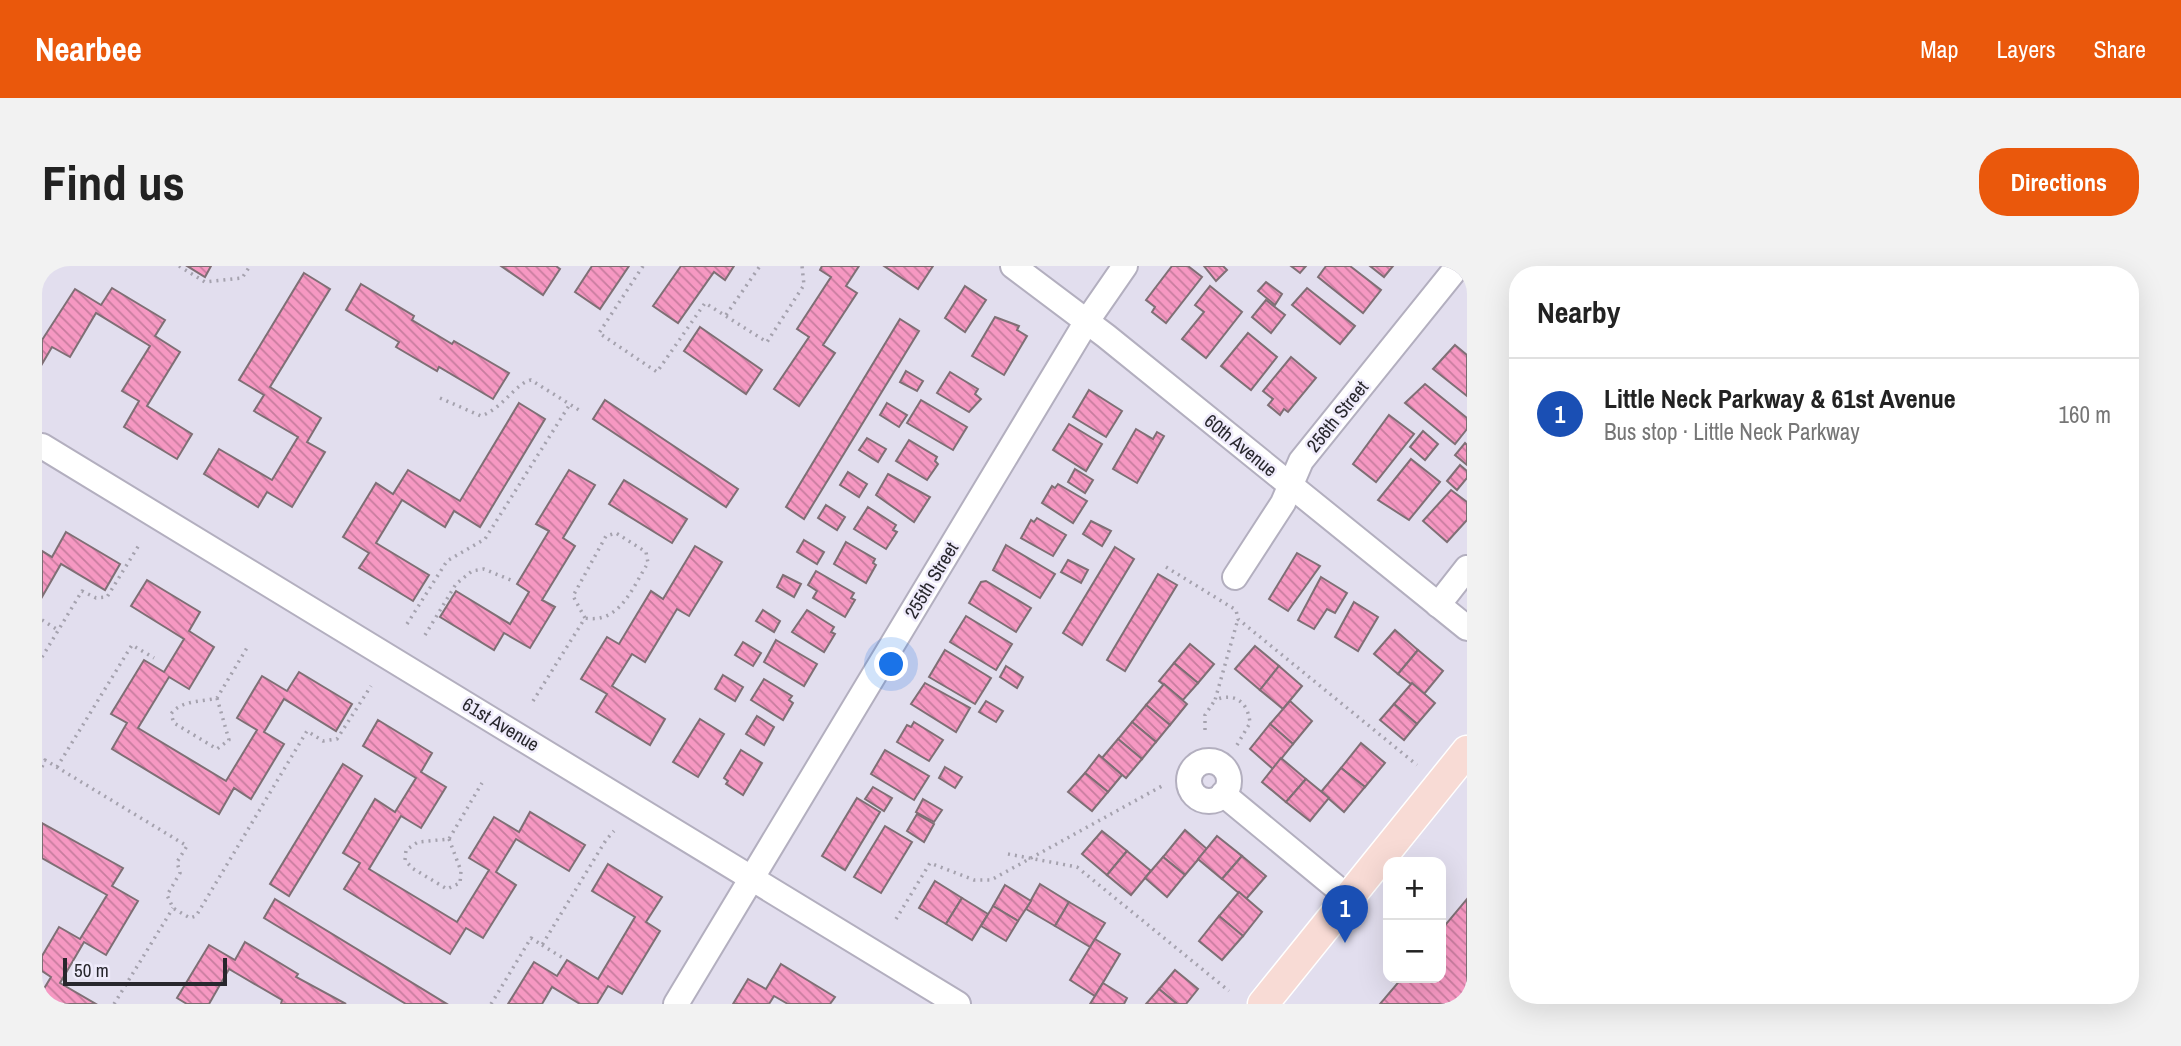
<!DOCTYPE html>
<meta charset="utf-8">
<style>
body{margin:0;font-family:"Archivo Narrow",sans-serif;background:#f2f2f2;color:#222}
.controls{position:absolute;right:21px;bottom:21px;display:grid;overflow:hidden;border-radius:14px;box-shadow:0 7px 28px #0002}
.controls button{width:63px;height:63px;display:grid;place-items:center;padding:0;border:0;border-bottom:2px solid #e0e0e0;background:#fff;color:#222;font:35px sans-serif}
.scale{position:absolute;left:21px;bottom:18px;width:164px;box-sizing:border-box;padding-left:7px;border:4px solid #28272d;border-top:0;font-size:19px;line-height:24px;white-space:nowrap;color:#28272d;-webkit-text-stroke:5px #efebfb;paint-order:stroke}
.you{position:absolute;left:850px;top:399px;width:24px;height:24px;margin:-18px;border:5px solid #fff;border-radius:50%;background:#1a73e8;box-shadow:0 0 0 10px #1a73e833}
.badge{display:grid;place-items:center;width:46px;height:46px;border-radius:50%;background:#ea580c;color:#fff;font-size:23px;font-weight:700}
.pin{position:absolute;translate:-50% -58px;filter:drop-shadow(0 2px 4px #0008)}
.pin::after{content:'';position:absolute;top:37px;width:24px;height:21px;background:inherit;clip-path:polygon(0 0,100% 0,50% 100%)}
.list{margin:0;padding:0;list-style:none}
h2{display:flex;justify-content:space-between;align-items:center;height:91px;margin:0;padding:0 28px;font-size:30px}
h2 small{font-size:23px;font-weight:400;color:#767676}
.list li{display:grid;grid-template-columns:46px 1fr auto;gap:21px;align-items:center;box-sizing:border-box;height:112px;padding:0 28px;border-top:2px solid #e0e0e0}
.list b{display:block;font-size:26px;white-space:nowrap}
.list p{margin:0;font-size:23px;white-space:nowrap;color:#767676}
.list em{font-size:23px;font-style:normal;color:#767676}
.map{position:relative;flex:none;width:1425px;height:738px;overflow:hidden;border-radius:28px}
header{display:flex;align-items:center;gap:42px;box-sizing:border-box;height:98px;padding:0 35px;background:#ea580c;color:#fff}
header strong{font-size:33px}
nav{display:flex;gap:38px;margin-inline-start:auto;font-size:24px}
.intro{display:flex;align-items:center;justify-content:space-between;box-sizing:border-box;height:168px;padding:0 42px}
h1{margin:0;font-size:49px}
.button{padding:18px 32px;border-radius:28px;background:#ea580c;color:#fff;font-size:24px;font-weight:700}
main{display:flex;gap:42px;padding:0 42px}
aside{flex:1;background:#fff;border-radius:28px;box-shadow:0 7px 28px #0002}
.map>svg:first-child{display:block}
.building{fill:url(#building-back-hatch);stroke:#7f6f75;stroke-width:2}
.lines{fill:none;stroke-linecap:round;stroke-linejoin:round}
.minor-casing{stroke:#b3afbf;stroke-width:28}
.major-casing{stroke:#fff;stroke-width:33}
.path{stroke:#a5a2ae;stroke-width:3.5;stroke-dasharray:2 5;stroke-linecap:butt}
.minor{stroke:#fff;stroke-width:24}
.major{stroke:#f8dbd5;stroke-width:30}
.labels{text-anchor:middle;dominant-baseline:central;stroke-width:5;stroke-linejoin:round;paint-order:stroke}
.street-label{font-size:19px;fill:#28272d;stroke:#efebfb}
</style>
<header>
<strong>Nearbee</strong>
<nav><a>Map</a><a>Layers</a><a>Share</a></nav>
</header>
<div class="intro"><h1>Find us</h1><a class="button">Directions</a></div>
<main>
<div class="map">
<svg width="1425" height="738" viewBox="0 0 1425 738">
<defs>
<pattern id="building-back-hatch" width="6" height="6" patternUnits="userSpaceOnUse" patternTransform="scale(1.75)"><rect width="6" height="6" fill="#f698c2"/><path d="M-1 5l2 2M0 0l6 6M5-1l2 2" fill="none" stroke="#c77c9e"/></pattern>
</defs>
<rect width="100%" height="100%" fill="#e2deee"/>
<g class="building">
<path d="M145 0H169L163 11Z"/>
<path d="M459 0H514L518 3 501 29Z"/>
<path d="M550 0H587L558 43 533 26Z"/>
<path d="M639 0H692L683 14 672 6 636 57 611 40Z"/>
<path d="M780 0H817L804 20 815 27 781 79 793 87 757 140 732 123 767 71 755 63 789 11 778 4Z"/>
<path d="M842 0H891L876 23Z"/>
<path d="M1130 0H1146L1160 11 1124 57 1110 46 1113 41 1104 34Z"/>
<path d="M1162 0H1181L1185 4 1174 15Z"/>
<path d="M1249 0H1264L1258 7Z"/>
<path d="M1284 0H1308L1339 24 1321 47 1276 11Z"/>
<path d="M1328 0H1351L1342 11Z"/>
<path d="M262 7 288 23 228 121 279 152 265 176 283 186 250 241 225 226 216 241 162 208 177 183 230 214 256 171 212 145 222 129 197 114Z"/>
<path d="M1224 16 1240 28 1233 39 1216 25Z"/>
<path d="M319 18 372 50 370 54 410 78 412 75 467 107 451 133 397 101 395 105 354 81 357 76 304 44Z"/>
<path d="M923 20 944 34 923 66 903 52Z"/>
<path d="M1168 20 1200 46 1164 92 1140 73 1162 46 1153 39Z"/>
<path d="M70 22 123 54 113 70 138 86 105 140 150 168 135 193 82 161 97 135 80 125 108 80 54 47 28 91 10 81 0 98V74L33 23 59 39Z"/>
<path d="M1265 22 1313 60 1298 78 1250 39Z"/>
<path d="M1224 34 1243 49 1229 67 1210 51Z"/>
<path d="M953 51 977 60 975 64 985 70 962 109 930 90Z"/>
<path d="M858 53 877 65 762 253 744 241Z"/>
<path d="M658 61 720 104 704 128 642 85Z"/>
<path d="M1206 67 1235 91 1209 124 1179 100Z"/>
<path d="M1413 79 1425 89V130L1391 103Z"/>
<path d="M1249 91 1274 112 1246 146 1242 143 1238 149 1226 139 1231 133 1221 125Z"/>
<path d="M864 105 881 115 875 125 858 116Z"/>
<path d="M908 106 936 123 933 128 939 133 927 146 895 127Z"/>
<path d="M1383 118 1425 152V163L1413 178 1363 137Z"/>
<path d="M1047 124 1080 145 1064 171 1031 151Z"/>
<path d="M563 134 696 223 684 241 551 153Z"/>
<path d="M879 134 925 161 911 184 865 157Z"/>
<path d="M477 137 503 153 438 261 412 245 403 261 360 234 334 277 387 309 371 335 317 302 327 287 301 271 334 217 351 228 366 204 418 235Z"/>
<path d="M845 137 865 149 857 161 838 149Z"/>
<path d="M1347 149 1372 168 1334 216 1311 198Z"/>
<path d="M1027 158 1060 178 1044 205 1011 184Z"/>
<path d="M1094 163 1111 173 1115 166 1122 170 1095 217 1071 203Z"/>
<path d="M1381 165 1396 178 1383 194 1368 181Z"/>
<path d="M825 172 844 183 836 196 817 184Z"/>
<path d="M867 174 895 191 893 195 896 198 885 214 854 195Z"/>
<path d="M1423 177 1425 179V199L1413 189Z"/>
<path d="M1369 193 1398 216 1367 254 1336 234Z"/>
<path d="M1418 199 1425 205V212L1415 224 1405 215Z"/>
<path d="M1033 203 1051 214 1043 227 1026 216Z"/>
<path d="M527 204 553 219 521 272 533 280 500 334 513 341 488 382 462 367 452 384 398 351 414 325 468 358 487 326 475 318 507 265 494 258Z"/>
<path d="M806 206 825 218 817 231 798 219Z"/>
<path d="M846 208 888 231 872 256 834 229Z"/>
<path d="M582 214 645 253 630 277 567 238Z"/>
<path d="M1016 218 1045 235 1031 257 1000 237 1010 220 1013 222Z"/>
<path d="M1409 224 1425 236V254L1405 276 1381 255Z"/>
<path d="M784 239 803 251 795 264 776 252Z"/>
<path d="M826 241 854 259 851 264 855 266 844 283 812 263Z"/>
<path d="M995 252 1024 269 1011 290 979 272 989 254 992 256Z"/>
<path d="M1049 255 1069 265 1060 280 1041 268Z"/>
<path d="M24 266 78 298 63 324 19 298 0 331V285L10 291Z"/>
<path d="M762 274 782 286 775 298 755 286Z"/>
<path d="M804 276 833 293 831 297 834 299 824 317 792 298Z"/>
<path d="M964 279 1013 308 998 332 951 304Z"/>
<path d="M653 280 680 296 647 350 635 343 603 396 590 388 570 420 623 453 608 479 554 446 565 428 539 413 565 371 577 378 609 325 621 333Z"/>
<path d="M1073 281 1092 293 1040 379 1021 367Z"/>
<path d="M1255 287 1278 300 1246 345 1227 333Z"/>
<path d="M1026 294 1046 304 1039 317 1019 306Z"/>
<path d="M774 305 812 327 809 332 813 334 803 351 771 332 775 325 766 319Z"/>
<path d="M1116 308 1135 319 1083 405 1065 394Z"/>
<path d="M741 309 759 318 752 331 735 321Z"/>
<path d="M1279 311 1305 327 1293 347 1285 343 1272 363 1256 354Z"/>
<path d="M105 314 158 346 147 365 172 381 147 423 127 411 96 462 184 515 215 464 195 452 220 410 245 425 257 406 310 438 294 465 242 433 222 466 242 478 209 533 192 522 177 548 70 483 85 457 69 448 102 394 122 406 142 373 89 340Z"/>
<path d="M944 315 989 342 974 366 927 337 939 316Z"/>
<path d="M1312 336 1336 351 1316 385 1293 371Z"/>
<path d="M721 344 738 355 732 366 714 355Z"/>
<path d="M765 344 792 361 789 366 793 368 782 386 750 366Z"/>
<path d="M924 350 970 378 954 404 908 376Z"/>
<path d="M1353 364 1376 384 1356 408 1332 388Z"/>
<path d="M734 374 775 398 762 420 722 396Z"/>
<path d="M701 376 719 387 711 400 693 389Z"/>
<path d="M1148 378 1172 398 1156 417 1132 397Z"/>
<path d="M1213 380 1237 400 1218 424 1193 403Z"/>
<path d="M903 384 949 412 933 438 887 411Z"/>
<path d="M1376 384 1401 405 1382 428 1356 408Z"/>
<path d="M1132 397 1156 417 1141 434 1117 415Z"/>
<path d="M964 400 981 411 975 422 958 411Z"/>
<path d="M1237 400 1260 420 1241 443 1218 424Z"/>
<path d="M681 409 701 421 693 435 673 423Z"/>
<path d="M722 413 750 430 747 434 751 437 741 454 709 434Z"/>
<path d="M883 417 928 442 914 466 869 438Z"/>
<path d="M1370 417 1393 437 1375 458 1352 438Z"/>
<path d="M1122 418 1145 438 1128 459 1104 439Z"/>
<path d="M944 435 961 445 954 456 937 446Z"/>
<path d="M1248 435 1270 455 1251 478 1228 458Z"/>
<path d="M1352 438 1375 458 1362 474 1338 454Z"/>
<path d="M1104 439 1128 459 1114 476 1090 456Z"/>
<path d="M715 450 732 461 722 479 704 468Z"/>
<path d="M658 453 682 468 656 511 631 496Z"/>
<path d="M336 454 390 487 379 506 404 521 379 562 359 550 327 603 415 656 447 604 427 592 452 551 477 566 488 546 543 579 527 605 474 573 454 606 474 619 441 672 424 662 408 688 302 623 318 597 301 587 333 533 353 546 374 512 321 480Z"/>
<path d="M872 456 901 474 887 495 855 476 865 459 869 461Z"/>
<path d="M1090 456 1114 476 1100 493 1076 473Z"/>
<path d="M1228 458 1251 478 1231 503 1208 483Z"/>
<path d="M1076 473 1100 493 1084 512 1060 492Z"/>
<path d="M1319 477 1343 497 1323 521 1299 502Z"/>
<path d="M699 484 720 497 701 529 684 518 686 515 682 512Z"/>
<path d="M843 484 887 510 872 534 829 508Z"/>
<path d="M1057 489 1080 509 1066 526 1043 507Z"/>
<path d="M1239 492 1264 513 1244 536 1220 516Z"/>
<path d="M301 498 320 510 247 630 228 618Z"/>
<path d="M903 501 920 511 913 522 897 512Z"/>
<path d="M1299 502 1323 521 1302 546 1279 526Z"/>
<path d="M1043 507 1066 526 1050 545 1026 526Z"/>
<path d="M1264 513 1287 532 1268 555 1244 536Z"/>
<path d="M831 521 850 532 842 545 823 533Z"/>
<path d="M815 532 838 546 803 604 780 590Z"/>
<path d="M881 533 900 544 892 556 874 546Z"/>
<path d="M875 548 892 558 882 576 865 565Z"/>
<path d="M0 557 81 602 70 620 96 635 64 689 42 676 18 717 54 738H0V726L9 711 0 705V690L17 661 38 673 65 629 0 592Z"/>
<path d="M843 560 870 576 839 627 812 611Z"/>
<path d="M1143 564 1165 583 1143 609 1121 591Z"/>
<path d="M1060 565 1085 585 1065 609 1040 588Z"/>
<path d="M1175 570 1200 590 1180 613 1156 593Z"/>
<path d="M1085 585 1109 605 1089 629 1065 609Z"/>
<path d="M1200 590 1224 610 1204 633 1180 613Z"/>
<path d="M1121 591 1143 609 1125 631 1103 612Z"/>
<path d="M566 598 620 631 604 656 618 665 580 728 566 720 555 738H538L510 721 500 738H466L492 696 515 710 525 694 556 713 593 651 550 625Z"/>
<path d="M893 615 920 632 904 658 877 642Z"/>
<path d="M998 618 1027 636 1013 660 984 643Z"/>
<path d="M963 619 989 635 976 655 951 640Z"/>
<path d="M1197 626 1220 646 1201 670 1177 650Z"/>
<path d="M920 632 946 648 930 674 904 658Z"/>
<path d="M233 633 405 738H364L222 652Z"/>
<path d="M1425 633V738H1338L1360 712H1399V664Z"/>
<path d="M1027 636 1063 657 1048 681 1013 660Z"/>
<path d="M951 640 976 655 964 675 939 660Z"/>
<path d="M1177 650 1201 670 1180 694 1157 675Z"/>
<path d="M1053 673 1078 688 1053 730 1028 714Z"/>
<path d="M203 676 256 708 254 711 304 738H239L240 734 187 703 167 738H145L135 732 167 679 193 694Z"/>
<path d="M739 698 793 731 788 738H746L732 730 727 738H691L706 713 724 723Z"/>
<path d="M1133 704 1156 723 1144 738H1135L1117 723Z"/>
<path d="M1061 717 1085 732 1082 738H1048Z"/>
<path d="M1117 723 1135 738H1104Z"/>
</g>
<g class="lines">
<defs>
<g id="minor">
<path d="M971 0 1064 70 1425 362"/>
<path d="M0 180 916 738"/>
<path d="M1193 311 1241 237 1259 195 1416 0"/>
<path d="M1396 339 1425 302"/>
<circle cx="1167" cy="515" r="20"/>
<path d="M1181 528 1307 632"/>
<path d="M634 738 1045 55 1083 0"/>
</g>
<path id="major" d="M1221 738 1425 485"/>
</defs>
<use href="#minor" class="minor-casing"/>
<use href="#major" class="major-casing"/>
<g class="path">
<path d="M137 0 163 16 200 12 208 0"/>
<path d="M601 0 557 67 615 106 663 37 725 76 762 19 760 0"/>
<path d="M684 49 718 0"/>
<path d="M398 132 439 150C460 143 474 117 489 114L537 144"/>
<path d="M1124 301 1194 344 1196 353 1375 499"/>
<path d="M0 354 16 364"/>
<path d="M365 358 405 295 443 273 528 138"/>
<path d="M383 369 414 318 430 305 442 303 471 315"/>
<path d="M0 391 40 325 54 332 65 331 97 279"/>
<path d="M175 432 187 474 175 483 132 457 129 448C139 434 159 436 175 432L206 380"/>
<path d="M491 435 543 352 531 330 564 270 574 267 604 286 606 297C590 322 578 358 543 352"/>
<path d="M1163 464V449L1173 434"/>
<path d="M1195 479 1208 457C1206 436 1193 426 1173 434L1196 353"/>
<path d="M0 501 3 494 145 580 135 596 138 607 125 629 131 642 148 652 154 650 265 465 281 475 295 473 329 420"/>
<path d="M15 501 90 379 112 392"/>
<path d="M407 573 419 605 418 617 405 623 370 602 363 594 364 584 376 576 407 573 440 517"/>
<path d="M966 588 1035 601 1187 725"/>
<path d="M854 653 888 597 932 614H949L1120 520"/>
<path d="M500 679 521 692"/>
<path d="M72 738 131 642"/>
<path d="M449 738 489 672 500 679 564 574 572 565"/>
</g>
<use href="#minor" class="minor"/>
<use href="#major" class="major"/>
</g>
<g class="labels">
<g class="street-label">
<text transform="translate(1295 150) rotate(-51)">256th Street</text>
<text transform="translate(1199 179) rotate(39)">60th Avenue</text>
<text transform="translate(889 314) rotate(-59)">255th Street</text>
<text transform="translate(459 458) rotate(31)">61st Avenue</text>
</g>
</g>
</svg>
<div class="controls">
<button>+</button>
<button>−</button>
</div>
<div class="scale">50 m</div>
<div class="you"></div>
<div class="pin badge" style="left:1303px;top:677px;background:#1a4fb4">1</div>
</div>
<aside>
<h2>Nearby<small></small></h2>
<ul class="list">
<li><span class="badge" style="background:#1a4fb4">1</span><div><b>Little Neck Parkway &amp; 61st Avenue</b><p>Bus stop · Little Neck Parkway</p></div><em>160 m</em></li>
</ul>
</aside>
</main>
